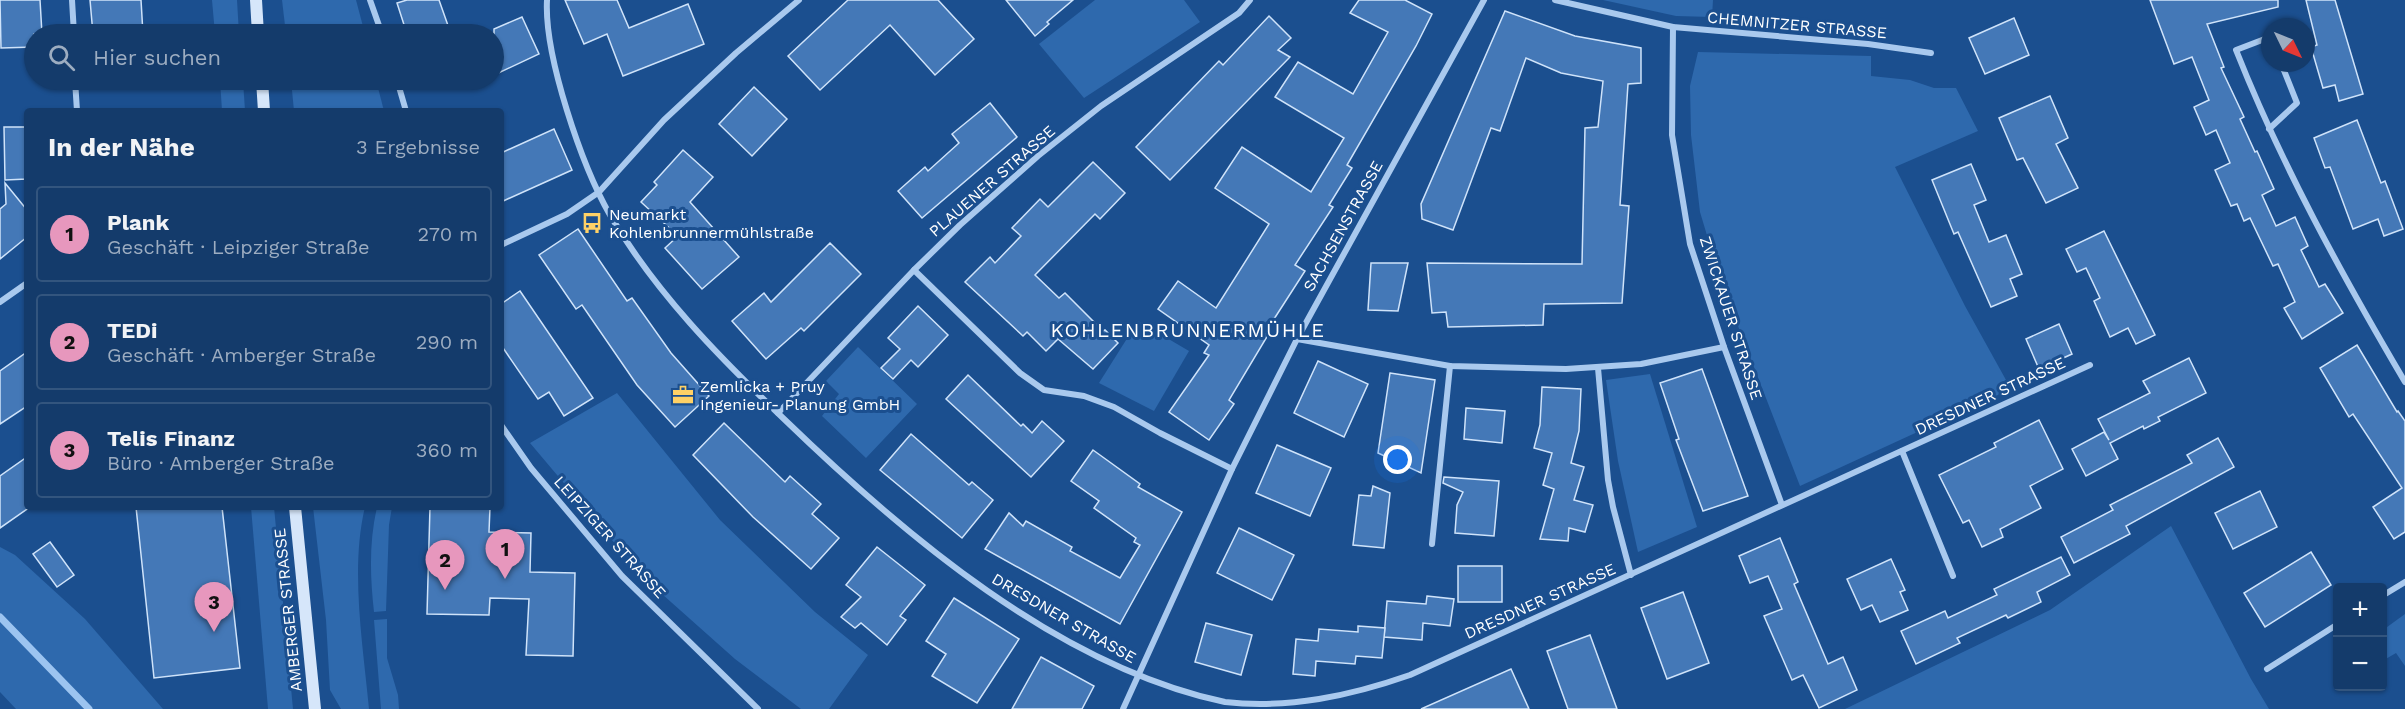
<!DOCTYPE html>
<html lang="de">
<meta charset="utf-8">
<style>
body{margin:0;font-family:"Work Sans",sans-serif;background:#1d4271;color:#f1f3f6}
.controls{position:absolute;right:18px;bottom:18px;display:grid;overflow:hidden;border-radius:6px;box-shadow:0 2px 4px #0004}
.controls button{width:54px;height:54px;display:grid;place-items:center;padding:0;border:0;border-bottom:2px solid #33557e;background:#143b6b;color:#f1f3f6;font:30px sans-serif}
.compass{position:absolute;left:2261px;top:18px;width:54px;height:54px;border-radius:50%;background:#143b6b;box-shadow:0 2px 4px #0004;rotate:133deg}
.you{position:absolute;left:1398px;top:460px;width:21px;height:21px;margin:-15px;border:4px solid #fff;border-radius:50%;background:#1a73e8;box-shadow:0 0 0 9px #1a73e833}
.badge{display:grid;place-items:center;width:39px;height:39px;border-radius:50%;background:#e797bd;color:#111;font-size:20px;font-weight:700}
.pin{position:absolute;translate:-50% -50px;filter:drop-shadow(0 2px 3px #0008)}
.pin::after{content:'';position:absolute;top:32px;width:21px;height:18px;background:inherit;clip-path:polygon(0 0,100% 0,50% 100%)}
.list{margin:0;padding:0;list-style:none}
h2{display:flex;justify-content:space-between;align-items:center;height:78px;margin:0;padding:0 24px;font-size:26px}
h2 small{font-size:20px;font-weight:400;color:#9dadc1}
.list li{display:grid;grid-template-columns:39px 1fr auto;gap:18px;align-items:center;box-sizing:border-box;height:96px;margin:0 12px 12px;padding:0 12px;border:2px solid #33557e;border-radius:6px}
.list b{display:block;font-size:22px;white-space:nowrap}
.list p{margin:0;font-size:20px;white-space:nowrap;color:#9dadc1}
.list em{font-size:20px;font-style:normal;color:#9dadc1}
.icon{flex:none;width:33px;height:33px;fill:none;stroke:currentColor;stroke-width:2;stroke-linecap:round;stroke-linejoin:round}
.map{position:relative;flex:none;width:2405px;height:709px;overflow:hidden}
.search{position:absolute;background:#143b6b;box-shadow:0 2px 4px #0004;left:24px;top:24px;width:480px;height:66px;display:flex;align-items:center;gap:15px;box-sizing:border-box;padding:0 21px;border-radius:33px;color:#9dadc1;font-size:22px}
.panel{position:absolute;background:#143b6b;box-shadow:0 2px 4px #0004;left:24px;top:108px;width:480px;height:402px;border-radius:6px}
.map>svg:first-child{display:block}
.green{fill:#2e69ad}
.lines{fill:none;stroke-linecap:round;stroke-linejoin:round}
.stream{stroke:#9cc4f0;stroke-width:7}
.building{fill:#4478b7;stroke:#cfe3fa;stroke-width:1.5}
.minor{stroke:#a9c9ee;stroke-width:6}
.secondary{stroke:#d6e6fa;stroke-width:12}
.labels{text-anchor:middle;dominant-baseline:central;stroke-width:6;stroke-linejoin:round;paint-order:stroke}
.street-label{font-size:16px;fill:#fff;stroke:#1b4f8f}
.poi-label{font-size:16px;fill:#fff;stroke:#1b4f8f;text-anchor:start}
.quarter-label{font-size:20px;letter-spacing:1.5px;fill:#fff;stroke:#1b4f8f}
</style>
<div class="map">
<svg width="2405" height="709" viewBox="0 0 2405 709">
<rect width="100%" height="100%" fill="#1b4f8f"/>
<g class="green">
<path d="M212 0H237L239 34H215Z"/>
<path d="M282 0H356L365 34H286Z"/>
<path d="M1095 0H1184L1200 22 1084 98 1039 44Z"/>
<path d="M1603 0H1713L1712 17 1676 16Z"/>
<path d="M1698 52 1871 56V76L1910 80 1934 88H1956L1978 131 1895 167 1965 306 2011 389 1800 486 1721 282 1700 212 1691 135 1690 86Z"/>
<path d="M220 80H243L245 111H222Z"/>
<path d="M291 80H376L384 111H294Z"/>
<path d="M1138 321 1189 351 1154 411 1099 383Z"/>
<path d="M858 347 917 404 866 458 822 416 839 394 826 381Z"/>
<path d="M1650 374 1697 527 1638 552 1618 461 1606 380Z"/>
<path d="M617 393 720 520 815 612 868 655 829 709H801L735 659 644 578 530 443Z"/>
<path d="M251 507H274L293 709H268Z"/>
<path d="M313 507H365C350 569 363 645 369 709H341L330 690 326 620Z"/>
<path d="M377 507H392L389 525 386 611 374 612C370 576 369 542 377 507Z"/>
<path d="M2171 526 2251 679 2269 709H1845L2050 610Z"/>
<path d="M0 547 15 555 85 619 163 709H16L0 692Z"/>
<path d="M2405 614V666L2396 653 2384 660 2382 658 2383 630Z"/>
<path d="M387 619V658L398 695 399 709H381L374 620Z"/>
</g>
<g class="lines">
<path class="stream" d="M0 617 89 709"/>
</g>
<g class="building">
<path d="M0 0H40L42 34H34V47L1 48Z"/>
<path d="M90 0H141L143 34H93Z"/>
<path d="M407 0H439L451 34H407L397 3Z"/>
<path d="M565 0H617L629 28 688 4 704 44 623 76 607 34 584 44Z"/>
<path d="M848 0H938L974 39 935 75 890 25 820 90 788 56Z"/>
<path d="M1006 0H1073L1047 22 1049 24 1035 36Z"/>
<path d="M1359 0H1405L1432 14 1416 46 1347 165 1352 168 1329 205 1333 207 1295 265 1305 271 1265 333 1268 335 1229 400 1234 404 1209 440 1169 412 1209 355 1204 353 1209 345 1158 309 1178 281 1216 308 1269 224 1215 188 1242 147 1311 192 1344 138 1275 97 1298 62 1353 94 1388 32 1350 13Z"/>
<path d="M2150 0H2278V7L2207 24 2224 67 2221 68 2244 117 2240 119 2255 152 2257 151 2274 189 2262 195 2276 226 2295 217 2308 246 2301 250 2319 287 2325 284 2343 313 2302 339 2284 308 2295 302 2278 264 2273 266 2250 218 2244 221 2237 204 2231 206 2215 170 2230 163 2216 130 2206 135 2194 107 2209 100 2192 57 2174 64Z"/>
<path d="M2306 0H2335L2363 94 2339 101 2335 85 2323 88 2311 47 2317 45Z"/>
<path d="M1505 11 1575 36 1641 48V83L1628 84 1620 205 1629 206 1622 303 1544 304 1543 325 1448 327 1446 312 1432 313 1427 263 1582 264 1585 128 1598 127 1603 81 1561 73 1526 58 1500 131 1491 128 1453 230 1422 219 1421 204Z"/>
<path d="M1269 16 1291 38 1278 50 1290 57 1170 180 1136 147 1219 61 1223 65Z"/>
<path d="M522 17 539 54 494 75V29Z"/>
<path d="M2014 18 2029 55 1985 74 1969 38Z"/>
<path d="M754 87 787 119 752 156 719 124Z"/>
<path d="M2050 96 2068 138 2056 144 2078 188 2046 203 2023 158 2017 160 1999 118Z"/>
<path d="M990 103 1017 137 922 218 898 191 925 167 928 171 959 143 952 134Z"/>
<path d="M2357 120 2381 183 2385 181 2403 229 2384 236 2378 219 2353 229 2330 167 2325 168 2314 138Z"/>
<path d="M4 127H27V179L5 180Z"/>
<path d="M554 129 572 170 501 202V153Z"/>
<path d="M683 150 713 177 690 202 739 257 702 289 665 248 678 236 641 202 657 185 654 182Z"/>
<path d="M1093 162 1125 193 1100 219 1095 214 1035 275 1059 298 1065 293 1103 331 1105 330 1118 343 1093 369 1058 339 1046 351 1027 332 1023 336 965 282 990 257 995 263 1021 236 1012 228 1040 199 1048 207Z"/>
<path d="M1971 164 1986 200 1974 205 1989 242 2006 235 2022 274 2010 279 2017 296 1991 307 1958 232 1954 234 1932 180Z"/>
<path d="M5 183 27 210V237L0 259V209L6 204Z"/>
<path d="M578 229 627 301 632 298 671 353 709 396 675 427 637 385 582 305 576 309 539 255Z"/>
<path d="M2104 231 2155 335 2136 344 2128 328 2110 337 2094 301 2100 298 2086 268 2077 272 2066 249Z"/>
<path d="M830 243 861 274 804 331 801 328 766 359 732 321 764 293 771 302Z"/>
<path d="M1371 263H1408L1398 311 1368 310Z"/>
<path d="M520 291 593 398 564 416 549 392 538 399 501 345V304Z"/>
<path d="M918 306 948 335 918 367 911 360 893 379 881 368 900 349 888 338Z"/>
<path d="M2059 324 2072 354 2039 369 2026 339Z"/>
<path d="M2357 345 2397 412 2398 411 2405 421V532L2394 539 2373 507 2402 488 2353 414 2349 417 2320 368Z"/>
<path d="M27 352V406L0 424V371Z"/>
<path d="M2189 358 2206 393 2158 417 2160 421 2144 429 2143 426 2110 443 2118 459 2086 476 2072 449 2104 432 2109 440 2098 419 2150 393 2143 381Z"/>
<path d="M1318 361 1368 384 1344 437 1294 413Z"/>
<path d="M1702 369 1748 496 1703 511 1676 440 1679 439 1660 383Z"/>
<path d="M1390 373 1435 380 1421 473 1378 453Z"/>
<path d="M968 375 1021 426 1023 424 1032 433 1042 421 1064 441 1031 477 946 399Z"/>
<path d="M1542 387 1581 389 1579 431 1571 463 1584 467 1574 500 1593 505 1585 532 1569 528 1568 541 1540 539 1554 489 1543 485 1552 453 1534 448 1540 425Z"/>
<path d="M1466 408 1505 411 1502 443 1464 439Z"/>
<path d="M2039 420 2063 469 2030 486 2041 508 2000 529 2003 537 1982 547 1969 520 1963 523 1939 475 1996 447 1994 443Z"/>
<path d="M724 423 785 482 790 476 821 504 812 514 839 538 811 569 753 517 693 455Z"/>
<path d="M911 434 969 485 972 482 993 500 962 538 880 470Z"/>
<path d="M2218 438 2234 467 2126 526 2130 534 2074 563 2061 537 2113 510 2110 505 2192 463 2187 455Z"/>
<path d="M1277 445 1331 468 1310 516 1256 493Z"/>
<path d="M1093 450 1140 484 1138 487 1182 512 1120 624 985 549 1009 513 1023 526 1026 521 1072 547 1070 551 1120 578 1140 545 1134 542 1136 538 1094 508 1099 501 1071 481Z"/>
<path d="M27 457V509L0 528V476Z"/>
<path d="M1444 477 1499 481 1494 536 1455 533 1457 505 1463 492 1443 483Z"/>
<path d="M1373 486 1390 493 1384 548 1353 545 1359 495 1371 496Z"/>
<path d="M2260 491 2277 527 2233 549 2215 513Z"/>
<path d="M136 507H222L240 668 154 678Z"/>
<path d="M430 507H490L489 532 531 533 530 572 575 573 573 656 526 655 529 599 490 598 489 615 427 614Z"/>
<path d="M1239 528 1294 555 1272 600 1217 573Z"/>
<path d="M1780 538 1798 582 1794 584 1828 664 1843 657 1857 690 1819 708 1803 675 1792 680 1764 616 1782 609 1768 576 1750 583 1739 556Z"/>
<path d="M50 542 74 575 57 587 33 554Z"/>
<path d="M877 547 925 585 900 616 906 620 887 645 861 623 855 628 841 617 861 597 846 585Z"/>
<path d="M2311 552 2331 585 2265 627 2244 593Z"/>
<path d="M2061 557 2070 575 2037 592 2041 602 2008 618 2006 615 1957 638 1960 643 1916 664 1901 631 1945 611 1948 618 1997 595 1994 589Z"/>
<path d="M1891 559 1905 590 1900 592 1908 610 1880 622 1872 605 1861 610 1847 579Z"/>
<rect x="1458" y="566" width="44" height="36"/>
<path d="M1683 592 1709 663 1667 679 1641 608Z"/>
<path d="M1427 596 1454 599 1450 626 1423 623 1422 640 1384 637 1387 601 1426 604Z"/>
<path d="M954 598 1019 639 977 703 932 676 946 654 926 641Z"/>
<path d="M1206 623 1252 635 1241 675 1195 662Z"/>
<path d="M1358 626 1385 628 1382 658 1356 656 1355 664 1316 661 1315 676 1293 674 1296 639 1318 641 1319 629 1358 632Z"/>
<path d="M1590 635 1617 709H1568L1547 651Z"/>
<path d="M1041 657 1094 686 1082 709H1012Z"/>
<path d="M1511 669 1529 709H1421Z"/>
</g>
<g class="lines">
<g class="minor">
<path d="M72 0 74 34"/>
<path d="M370 0 382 34"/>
<path d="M547 0C544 56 582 166 610 215 656 293 719 357 784 419 903 534 1059 667 1225 702 1289 709 1350 696 1410 675L2090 365"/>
<path d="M1555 0 1673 27 1868 44 1931 53"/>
<path d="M1673 27 1672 135 1690 244 1724 347 1782 505"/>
<path d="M2270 37 2236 50C2282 166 2342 275 2405 382"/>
<path d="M75 80 77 111"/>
<path d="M397 80 406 111"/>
<path d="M2269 129 2297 103 2281 63"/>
<path d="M501 245 567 214 599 192 664 120 736 53 799 0"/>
<path d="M914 270 1020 373 1044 390 1084 396 1114 407 1160 433 1232 469"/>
<path d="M0 302 27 283"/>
<path d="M1297 339 1450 366 1566 369 1641 364 1724 347"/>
<path d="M1598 368 1608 480 1613 507 1631 575"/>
<path d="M778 413 914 270 960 225 1038 156 1101 106 1239 13 1250 0"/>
<path d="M501 425 531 468 622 576 758 709"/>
<path d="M1902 451 1953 576"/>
<path d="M1432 544 1450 366"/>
<path d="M2382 596 2405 582"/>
<path d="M2267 669 2338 624"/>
<path d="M1123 709 1232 469 1297 339 1484 0"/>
</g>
<g class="secondary">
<path d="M256 0 258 34"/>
<path d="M262 80 264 111"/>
<path d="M295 507 315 709"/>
</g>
</g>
<defs>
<symbol id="bus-bare" viewBox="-9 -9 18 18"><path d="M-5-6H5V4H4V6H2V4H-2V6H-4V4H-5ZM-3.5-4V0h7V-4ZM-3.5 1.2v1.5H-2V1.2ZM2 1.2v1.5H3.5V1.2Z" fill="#ffd166" stroke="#1b4f8f" stroke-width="2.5" paint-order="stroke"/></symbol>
<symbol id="office-bare" viewBox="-9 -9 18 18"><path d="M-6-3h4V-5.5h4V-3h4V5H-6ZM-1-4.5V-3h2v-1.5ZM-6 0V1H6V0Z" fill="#ffd166" stroke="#1b4f8f" stroke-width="2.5" paint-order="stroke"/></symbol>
</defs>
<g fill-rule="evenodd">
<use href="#bus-bare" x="577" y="208" width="30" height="30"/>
<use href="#office-bare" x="668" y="380" width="30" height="30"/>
</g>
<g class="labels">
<g class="street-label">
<text transform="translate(1797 25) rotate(5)">CHEMNITZER STRASSE</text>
<text transform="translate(992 181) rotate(-41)">PLAUENER STRASSE</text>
<text transform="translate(1343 226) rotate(-61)">SACHSENSTRASSE</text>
<text transform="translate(1731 318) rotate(72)">ZWICKAUER STRASSE</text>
<text transform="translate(1990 396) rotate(-25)">DRESDNER STRASSE</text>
<text transform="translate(610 537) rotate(48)">LEIPZIGER STRASSE</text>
<text transform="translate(1540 601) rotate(-24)">DRESDNER STRASSE</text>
<text transform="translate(288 610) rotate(-96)">AMBERGER STRASSE</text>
<text transform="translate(1064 618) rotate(30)">DRESDNER STRASSE</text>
</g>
<g class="poi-label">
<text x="609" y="214">Neumarkt<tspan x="609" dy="18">Kohlenbrunnermühlstraße</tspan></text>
<text x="700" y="386">Zemlicka + Pruy<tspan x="700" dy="18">Ingenieur- Planung GmbH</tspan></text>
</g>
<g class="quarter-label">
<text x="1188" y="330">KOHLENBRUNNERMÜHLE</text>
</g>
</g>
</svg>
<div class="controls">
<button>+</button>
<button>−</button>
</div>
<svg class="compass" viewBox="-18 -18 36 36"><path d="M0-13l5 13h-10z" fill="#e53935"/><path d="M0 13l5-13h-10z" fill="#9dadc1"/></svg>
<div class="you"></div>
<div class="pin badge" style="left:505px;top:579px">1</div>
<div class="pin badge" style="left:445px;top:590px">2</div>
<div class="pin badge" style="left:214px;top:632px">3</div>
<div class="search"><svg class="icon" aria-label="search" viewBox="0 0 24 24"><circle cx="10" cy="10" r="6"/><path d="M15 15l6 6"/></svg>Hier suchen</div>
<section class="panel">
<h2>In der Nähe<small>3 Ergebnisse</small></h2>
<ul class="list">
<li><span class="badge">1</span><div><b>Plank</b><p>Geschäft · Leipziger Straße</p></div><em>270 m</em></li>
<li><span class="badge">2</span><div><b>TEDi</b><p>Geschäft · Amberger Straße</p></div><em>290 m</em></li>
<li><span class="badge">3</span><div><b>Telis Finanz</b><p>Büro · Amberger Straße</p></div><em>360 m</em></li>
</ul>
</section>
</div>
